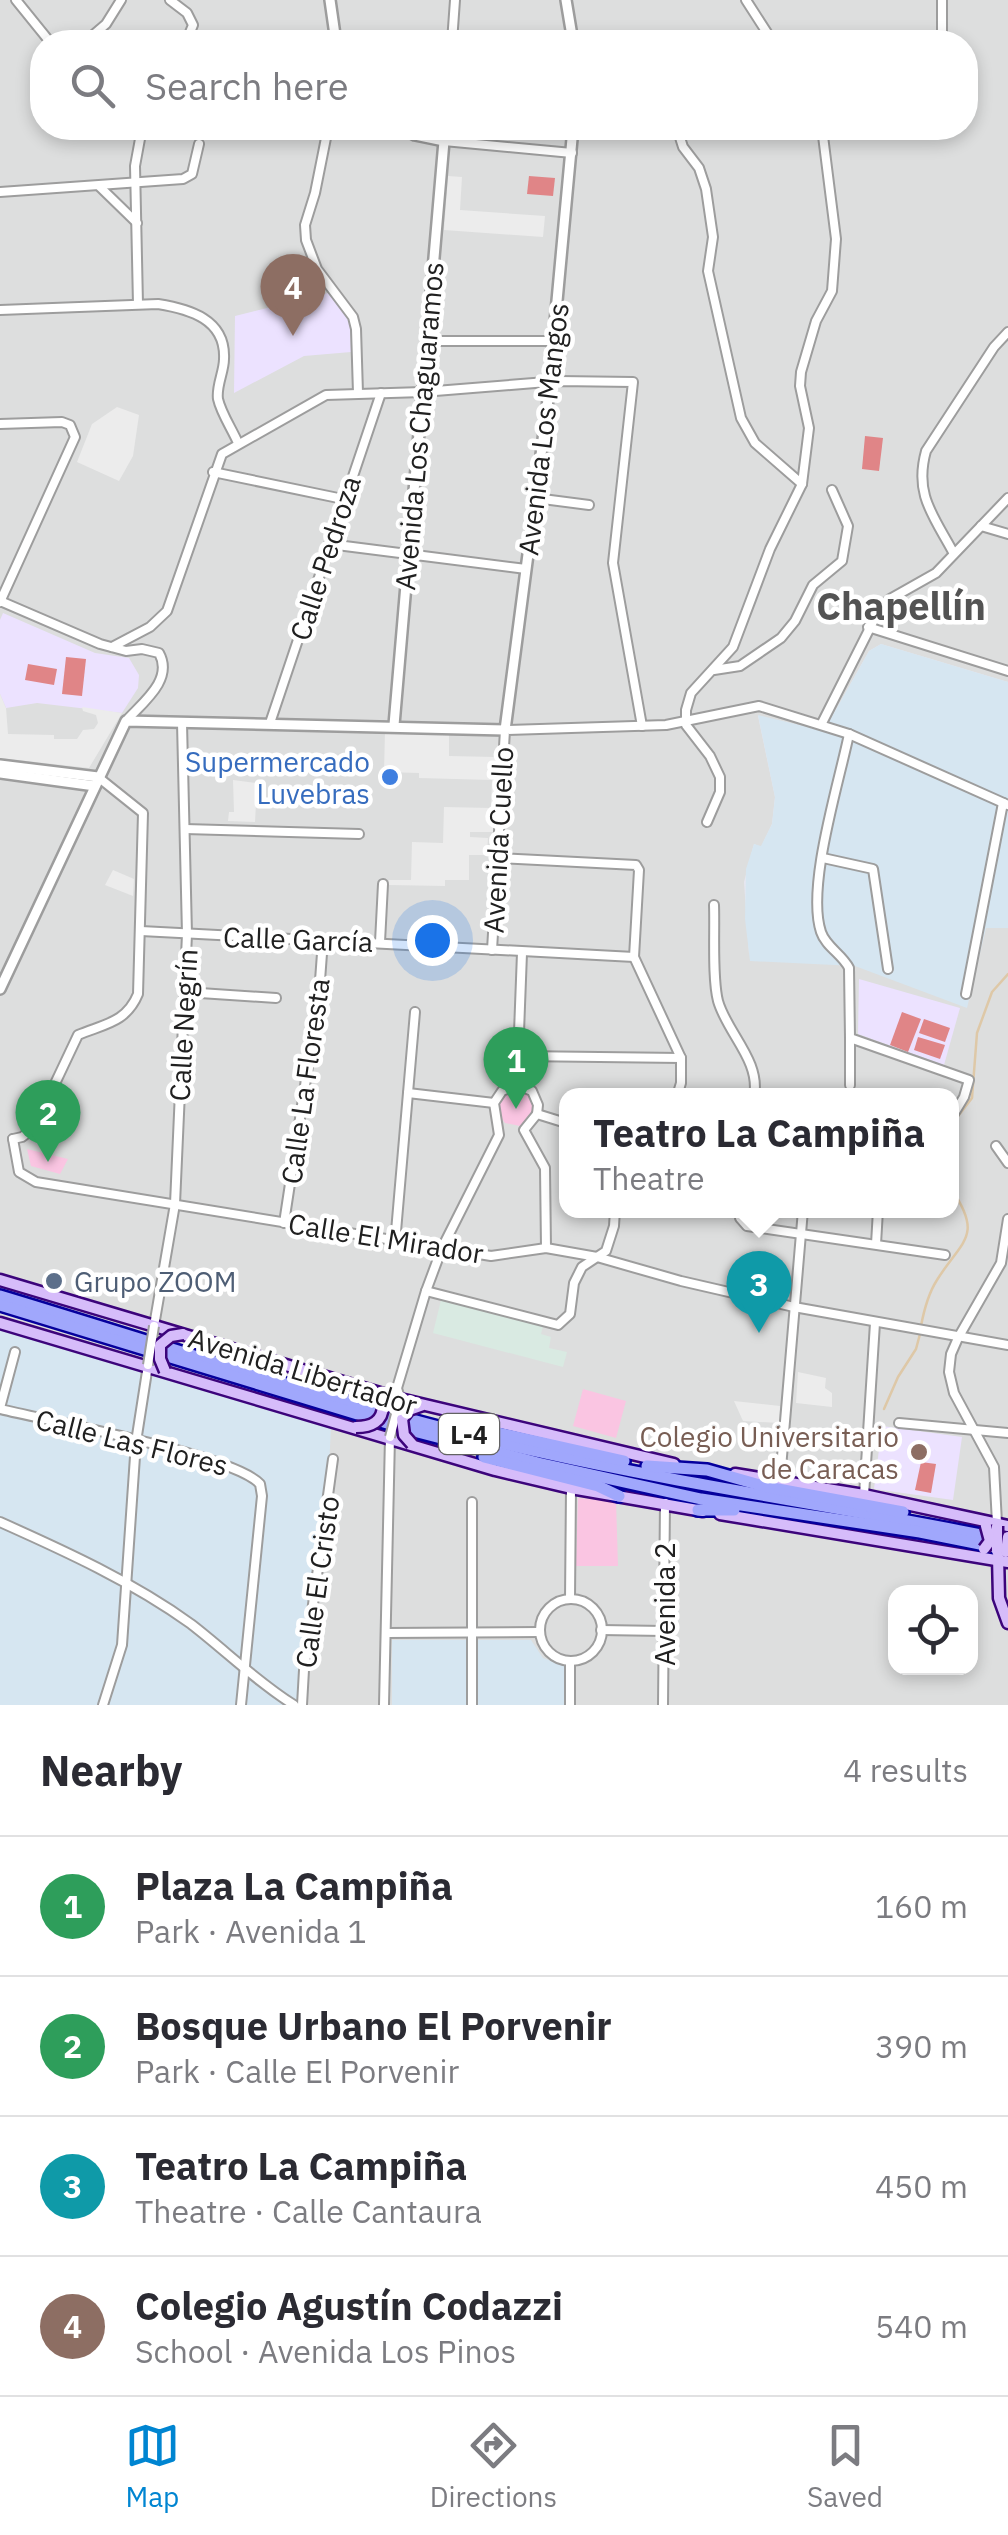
<!DOCTYPE html>
<meta charset="utf-8">
<style>
body{margin:0;font-family:"IBM Plex Sans",sans-serif;background:#f7f7f7;color:#2b2b33}
.controls{position:absolute;right:30px;bottom:30px;display:grid;overflow:hidden;border-radius:20px;box-shadow:0 5px 15px #0003}
.controls button{width:90px;height:90px;display:grid;place-items:center;padding:0;border:0;border-bottom:2px solid #e1e1e2;background:#fff;color:#2b2b33;font:50px sans-serif}
.you{position:absolute;left:432px;top:940px;width:35px;height:35px;margin:-25px;border:8px solid #fff;border-radius:50%;background:#1a73e8;box-shadow:0 0 0 15px #1a73e833}
.badge{display:grid;place-items:center;width:65px;height:65px;border-radius:50%;background:#0085d1;color:#fff;font-size:32px;font-weight:700}
.pin{position:absolute;translate:-50% -82px;filter:drop-shadow(0 2px 5px #0008)}
.pin::after{content:'';position:absolute;top:52px;width:35px;height:30px;background:inherit;clip-path:polygon(0 0,100% 0,50% 100%)}
.popup{position:absolute;left:559px;top:1088px;width:400px;height:130px;box-sizing:border-box;display:grid;place-content:center;border-radius:20px;background:#fff;filter:drop-shadow(0 2px 8px #0005);font-size:32px;white-space:nowrap;color:#7c7c81}
.popup b{font-size:38px;color:#2b2b33}
.popup::after{content:'';position:absolute;left:50%;top:100%;margin-left:-20px;border:20px solid transparent;border-top-color:#fff}
.list{margin:0;padding:0;list-style:none}
h2{display:flex;justify-content:space-between;align-items:center;height:130px;margin:0;padding:0 40px;font-size:42px}
h2 small{font-size:32px;font-weight:400;color:#7c7c81}
.list li{display:grid;grid-template-columns:65px 1fr auto;gap:30px;align-items:center;box-sizing:border-box;height:140px;padding:0 40px;border-top:2px solid #e1e1e2}
.list b{display:block;font-size:38px;white-space:nowrap}
.list p{margin:0;font-size:32px;white-space:nowrap;color:#7c7c81}
.list em{font-size:32px;font-style:normal;color:#7c7c81}
.icon{flex:none;width:55px;height:55px;fill:none;stroke:currentColor;stroke-width:2;stroke-linecap:round;stroke-linejoin:round}
.map{position:relative;flex:none;width:1008px;height:1705px;overflow:hidden}
.search{position:absolute;background:#fff;box-shadow:0 5px 15px #0003;left:30px;right:30px;top:30px;height:110px;display:flex;align-items:center;gap:25px;box-sizing:border-box;padding:0 35px;border-radius:40px;color:#7c7c81;font-size:38px}
.sheet{height:690px;background:#fff}
nav{display:flex;justify-content:space-around;align-items:center;box-sizing:border-box;height:140px;border-top:2px solid #e1e1e2;background:#fff;font-size:28px;color:#7c7c81}
nav a{display:grid;justify-items:center;gap:5px}
nav .on{color:#0085d1}
.map>svg:first-child{display:block}
.residential{fill:#dddede;fill-rule:evenodd}
.commercial{fill:#d6e6f1}
.industrial{fill:#d9eae2}
.education{fill:#ece2ff}
.park{fill:#fac5e2}
.pitch{fill:#e08587}
.parking{fill:#ececec}
.lines{fill:none;stroke-linecap:round;stroke-linejoin:round}
.stream{stroke:#dec8a7;stroke-width:2.5}
.minor-casing{stroke:#9d9d9d;stroke-width:12}
.tertiary-casing{stroke:#9d9d9d;stroke-width:14}
.secondary-casing{stroke:#3c047b;stroke-width:15}
.primary-casing{stroke:#05009d;stroke-width:16}
.minor{stroke:#fff;stroke-width:8}
.tertiary{stroke:#fff;stroke-width:9}
.secondary{stroke:#d6bcfa;stroke-width:10}
.primary{stroke:#a0a7fc;stroke-width:11}
.minor-bridge-casing{stroke:#9d9d9d;stroke-width:12;stroke-linecap:butt}
.secondary-bridge-casing{stroke:#3c047b;stroke-width:15;stroke-linecap:butt}
.minor-bridge{stroke:#fff;stroke-width:8}
.secondary-bridge{stroke:#d6bcfa;stroke-width:10}
.shop-dot{fill:#3f7fe0;stroke:#fff;stroke-width:4}
.service-dot{fill:#5c6f8a;stroke:#fff;stroke-width:4}
.education-dot{fill:#8d6e63;stroke:#fff;stroke-width:4}
.labels{text-anchor:middle;dominant-baseline:central;stroke-width:9;stroke-linejoin:round;paint-order:stroke}
.shield{fill:#fff;stroke:#636363;stroke-width:2.5}
.shield-label{font-size:25px;font-weight:bold;fill:#202020}
.street-label{font-size:28px;fill:#202020;stroke:#fff}
.shop-label{font-size:28px;fill:#366cbe;stroke:#fff;text-anchor:end}
.service-label{font-size:28px;fill:#4e5e75;stroke:#fff;text-anchor:start}
.education-label{font-size:28px;fill:#785e54;stroke:#fff;text-anchor:end}
.district-label{font-size:38px;font-weight:bold;fill:#535353;stroke:#fff}
</style>
<div class="map">
<svg width="1008" height="1705" viewBox="0 0 1008 1705">
<rect width="100%" height="100%" fill="#e7e7f1"/>
<path class="residential" d="M0 0H1008V682L881 644 869 651 824 731 758 716 775 797 772 824 761 847 754 844 744 882 749 953 978 960 986 927 1008 928V1705H66L0 1668ZM42 42H966V128H42ZM566 1096H952V1210H566ZM896 1592H970V1668H896Z"/>
<g class="commercial">
<path d="M881 644 1008 682V928H986L967 1008 855 966 750 961 745 919 746 869 754 844 761 846 772 824 775 797 758 715 824 731 869 651Z"/>
<path d="M0 1328 331 1428 329 1466 305 1621 309 1623 296 1705H0Z"/>
<path d="M392 1640H531L543 1658 565 1666 564 1705H392Z"/>
</g>
<path class="industrial" d="M441 1300 543 1326 541 1334 551 1337 549 1348 567 1352 563 1367 433 1333Z"/>
<g class="education">
<path d="M328 293 350 321 351 352 304 356 234 393 235 316Z"/>
<path d="M3 613 95 653 129 658 139 675 138 688 122 713 37 703 6 708 0 694V620Z"/>
<path d="M859 979 960 1008 944 1065 858 1034Z"/>
<path d="M882 1426 962 1437 953 1500 874 1489Z"/>
</g>
<g class="park">
<path d="M512 1090 524 1091 533 1100 534 1112 520 1126 505 1123 498 1113 502 1096Z"/>
<path d="M27 1149 68 1159 60 1174 31 1166Z"/>
<path d="M583 1389 626 1401 616 1438 573 1426Z"/>
<path d="M578 1498 616 1501 618 1566H576Z"/>
</g>
<g class="pitch">
<path d="M529 176 555 178 553 196 527 194Z"/>
<path d="M865 436 883 438 879 471 862 469Z"/>
<path d="M66 657 86 659 82 696 62 694Z"/>
<path d="M28 664 57 669 54 685 25 680Z"/>
<path d="M902 1012 921 1019 908 1052 890 1045Z"/>
<path d="M924 1019 950 1028 945 1042 919 1033Z"/>
<path d="M918 1037 945 1045 940 1059 914 1050Z"/>
<path d="M921 1462 936 1464 931 1493 915 1490Z"/>
</g>
<g class="parking">
<path d="M448 176 462 177 460 210 545 216 543 237 444 230Z"/>
<path d="M117 407 139 415 133 456 119 481 77 462 92 424Z"/>
<path d="M0 694 6 708 8 734 54 735V739H77L83 730 94 729 98 723 96 715 83 711 82 707 122 713 89 768 0 758Z"/>
<path d="M385 731 449 733V756L495 757 494 832H470V837L488 838 487 855H469V880H445V886L389 885V880H411L412 842 443 843 444 807 491 808 492 780 419 778V773L384 772Z"/>
<path d="M233 780 257 783 255 822 228 821 229 812H234Z"/>
<path d="M113 870 134 879 133 896 105 885Z"/>
<path d="M798 1372 826 1378 825 1388 832 1393V1407L796 1403Z"/>
<path d="M734 1401 780 1406 779 1423 743 1421Z"/>
</g>
<g class="lines">
<g class="stream">
<path d="M952 1124 972 1098 977 1033 992 992 1008 974"/>
<path d="M921 1326C924 1310 928 1294 937 1280 961 1241 984 1237 952 1190"/>
<path d="M884 1409 898 1377 916 1349 920 1334"/>
</g>
<defs>
<g id="minor">
<path d="M16 0 50 42"/>
<path d="M170 0 187 13 193 25 186 42"/>
<path d="M746 0 773 42"/>
<path d="M942 0V42"/>
<path d="M85 42 106 24 121 0"/>
<path d="M452 42 455 0"/>
<path d="M328 128 315 193 305 225 306 240 317 269 353 317 356 329 358 393"/>
<path d="M445 128 444 141 572 153"/>
<path d="M677 128 683 147 699 168 706 189 713 237 708 271 741 418 755 443 802 484"/>
<path d="M99 186 137 223"/>
<path d="M0 192 183 179 192 174 199 144"/>
<path d="M138 304 135 166 142 128"/>
<path d="M0 310 158 304C189 309 226 319 224 359 224 372 216 386 218 399 221 413 232 429 238 443"/>
<path d="M427 341H555"/>
<path d="M0 424 62 422 70 425 75 437 0 602"/>
<path d="M213 472 343 499"/>
<path d="M535 498 589 505"/>
<path d="M981 526 1008 534"/>
<path d="M329 544 526 569"/>
<path d="M953 552C933 515 914 494 926 451L994 347 1008 332"/>
<path d="M0 601 100 644 126 651 142 649 159 653C174 680 142 703 126 721"/>
<path d="M868 627 1008 671"/>
<path d="M112 647 150 627 167 611 222 454 326 395 423 392 559 381 633 382 613 563 642 726"/>
<path d="M714 670 740 666 781 638 795 621 813 585 842 561 848 526 832 490"/>
<path d="M270 723 381 393"/>
<path d="M822 723 880 608 890 599 936 573 1008 498"/>
<path d="M849 734C839 783 806 887 821 932 826 947 842 954 849 968L850 1038 969 1080 964 1097 952 1117"/>
<path d="M707 822 720 792V777L710 756 686 725V710L691 693 733 647 770 549 802 484 809 428 800 386 801 372 816 321 832 291 836 239 822 128"/>
<path d="M185 829 359 834"/>
<path d="M497 858 636 865 639 870 634 957 681 1058V1083L677 1096"/>
<path d="M823 858 873 869 888 969"/>
<path d="M714 905C715 931 712 978 718 1001 727 1033 761 1061 754 1096"/>
<path d="M141 931 634 957"/>
<path d="M380 942 383 884"/>
<path d="M492 950 505 730 666 725 759 706 849 734 1008 805"/>
<path d="M185 992 276 998"/>
<path d="M966 994 1003 803"/>
<path d="M850 1038V1085"/>
<path d="M518 1056 681 1058"/>
<path d="M517 1085 532 1091 538 1105 537 1114"/>
<path d="M408 1093 494 1103"/>
<path d="M537 1114 524 1130 545 1168 546 1248"/>
<path d="M537 1114 566 1123"/>
<path d="M13 1139 19 1172 36 1182 491 1256 546 1248 597 1257 681 1281 794 1307 1008 1345"/>
<path d="M13 1139 22 1137 34 1128 78 1035C104 1024 126 1023 138 994L143 813 98 777"/>
<path d="M996 1146 1008 1163"/>
<path d="M741 1210 740 1218 747 1226 945 1255"/>
<path d="M284 1223 319 994 323 940"/>
<path d="M395 1243 415 1012"/>
<path d="M876 1244 878 1210"/>
<path d="M426 1291 558 1325 570 1314 574 1283 582 1267 606 1251 614 1226 615 1210"/>
<path d="M154 1326 175 1204 187 934 182 723"/>
<path d="M400 1399 397 1388 426 1291 442 1248 499 1135 494 1103 502 1091 517 1085 522 953"/>
<path d="M0 1408 15 1352"/>
<path d="M0 1409C48 1421 234 1455 260 1484L262 1496 241 1705"/>
<path d="M899 1423 1008 1433"/>
<path d="M780 1480 803 1210"/>
<path d="M864 1495 875 1323"/>
<path d="M0 1522C65 1551 133 1582 191 1624 226 1651 257 1682 294 1705"/>
<path d="M997 1523 994 1467 954 1393 949 1372 951 1354 958 1338 1001 1263 1008 1219"/>
<path d="M570 1599 571 1488"/>
<circle cx="571" cy="1630" r="31"/>
<path d="M601 1630 664 1631"/>
<path d="M386 1633 540 1632"/>
<path d="M103 1705 122 1645 136 1442 148 1365"/>
<path d="M302 1705 304 1670 333 1459"/>
<path d="M384 1705 390 1437"/>
<path d="M472 1705V1502"/>
<path d="M570 1705V1661"/>
<path d="M663 1705 665 1503"/>
</g>
<g id="tertiary">
<path d="M330 0 336 42"/>
<path d="M566 0 573 42"/>
<path d="M394 725 444 141 415 135 402 128"/>
<path d="M0 765 98 777"/>
<path d="M0 773 95 786"/>
<path d="M0 989 126 721 505 730 547 409 573 128"/>
</g>
<g id="secondary">
<path d="M0 1280 400 1399 674 1464"/>
<path d="M0 1323 495 1470 571 1488 703 1511"/>
<path d="M735 1474 864 1495 1008 1526"/>
<path d="M720 1514 1008 1562"/>
<path d="M998 1556 999 1598 1008 1623"/>
</g>
<g id="primary">
<path d="M0 1296C179 1350 358 1411 540 1452 691 1486 844 1507 996 1538"/>
<path d="M0 1305 410 1430 538 1463 701 1499 920 1532 995 1547"/>
<path d="M476 1428 624 1461"/>
<path d="M484 1457 598 1486 619 1496"/>
<path d="M647 1466 707 1470 767 1487 903 1512"/>
<path d="M698 1510H734"/>
</g>
</defs>
<use href="#minor" class="minor-casing"/>
<use href="#tertiary" class="tertiary-casing"/>
<use href="#secondary" class="secondary-casing"/>
<use href="#primary" class="primary-casing"/>
<use href="#minor" class="minor"/>
<use href="#tertiary" class="tertiary"/>
<use href="#secondary" class="secondary"/>
<use href="#primary" class="primary"/>
<defs>
<g id="minor-bridge">
<path d="M148 1365 154 1326"/>
<path d="M390 1437 400 1399"/>
</g>
<g id="secondary-bridge">
<path d="M165 1371 160 1359V1345L171 1336 183 1334"/>
<path d="M356 1427C371 1427 383 1422 383 1405L370 1389"/>
<path d="M412 1444 404 1435 402 1419 409 1410 423 1405"/>
<path d="M997 1526V1551"/>
<path d="M984 1549 990 1541 986 1526"/>
<path d="M1006 1552 1008 1537"/>
</g>
</defs>
<use href="#minor-bridge" class="minor-bridge-casing"/>
<use href="#secondary-bridge" class="secondary-bridge-casing"/>
<use href="#minor-bridge" class="minor-bridge"/>
<use href="#secondary-bridge" class="secondary-bridge"/>
</g>
<circle class="shop-dot" cx="390" cy="777" r="10"/>
<circle class="service-dot" cx="54" cy="1281" r="10"/>
<circle class="education-dot" cx="919" cy="1452" r="10"/>
<g class="labels">
<rect class="shield" x="439" y="1414" width="60" height="40" rx="8"/>
<g class="shield-label">
<text x="469" y="1434">L-4</text>
</g>
<g class="street-label">
<text transform="translate(419 426) rotate(-85)">Avenida Los Chaguaramos</text>
<text transform="translate(543 429) rotate(-83)">Avenida Los Mangos</text>
<text transform="translate(325 558) rotate(-72)">Calle Pedroza</text>
<text transform="translate(498 840) rotate(-87)">Avenida Cuello</text>
<text transform="translate(298 939) rotate(2)">Calle García</text>
<text transform="translate(183 1025) rotate(-87)">Calle Negrín</text>
<text transform="translate(305 1081) rotate(-82)">Calle La Floresta</text>
<text transform="translate(386 1238) rotate(9)">Calle El Mirador</text>
<text transform="translate(303 1371) rotate(17)">Avenida Libertador</text>
<text transform="translate(132 1442) rotate(14)">Calle Las Flores</text>
<text transform="translate(317 1582) rotate(-82)">Calle El Cristo</text>
<text transform="translate(664 1604) rotate(-90)">Avenida 2</text>
</g>
<g class="shop-label">
<text x="370" y="761">Supermercado<tspan x="370" dy="32">Luvebras</tspan></text>
</g>
<g class="service-label">
<text x="74" y="1281">Grupo ZOOM</text>
</g>
<g class="education-label">
<text x="899" y="1436">Colegio Universitario<tspan x="899" dy="32">de Caracas</tspan></text>
</g>
<g class="district-label">
<text x="901" y="605">Chapellín</text>
</g>
</g>
</svg>
<div class="controls">
<button><svg class="icon" aria-label="locate" viewBox="0 0 24 24"><circle cx="12" cy="12" r="6"/><path d="M12 2v4M12 18v4M2 12h4M18 12h4"/></svg></button>
</div>
<div class="you"></div>
<div class="pin badge" style="left:516px;top:1109px;background:#2e9e5b">1</div>
<div class="pin badge" style="left:48px;top:1162px;background:#2e9e5b">2</div>
<div class="pin badge" style="left:759px;top:1333px;background:#0f9aa8">3</div>
<div class="popup"><b>Teatro La Campiña</b>Theatre</div>
<div class="pin badge" style="left:293px;top:336px;background:#8d6e63">4</div>
<div class="search"><svg class="icon" aria-label="search" viewBox="0 0 24 24"><circle cx="10" cy="10" r="6"/><path d="M15 15l6 6"/></svg>Search here</div>
</div>
<section class="sheet">
<h2>Nearby<small>4 results</small></h2>
<ul class="list">
<li><span class="badge" style="background:#2e9e5b">1</span><div><b>Plaza La Campiña</b><p>Park · Avenida 1</p></div><em>160 m</em></li>
<li><span class="badge" style="background:#2e9e5b">2</span><div><b>Bosque Urbano El Porvenir</b><p>Park · Calle El Porvenir</p></div><em>390 m</em></li>
<li><span class="badge" style="background:#0f9aa8">3</span><div><b>Teatro La Campiña</b><p>Theatre · Calle Cantaura</p></div><em>450 m</em></li>
<li><span class="badge" style="background:#8d6e63">4</span><div><b>Colegio Agustín Codazzi</b><p>School · Avenida Los Pinos</p></div><em>540 m</em></li>
</ul>
</section>
<nav>
<a class="on"><svg class="icon" aria-label="map" viewBox="0 0 24 24"><path d="M3 6l6-2 6 2 6-2v14l-6 2-6-2-6 2zM9 4v14M15 6v14"/></svg>Map</a>
<a><svg class="icon" aria-label="directions" viewBox="0 0 24 24"><path d="M12 3l9 9-9 9-9-9zM9 14v-3h6M13 9l2 2-2 2"/></svg>Directions</a>
<a><svg class="icon" aria-label="saved" viewBox="0 0 24 24"><path d="M7 4h10v16l-5-4-5 4z"/></svg>Saved</a>
</nav>
